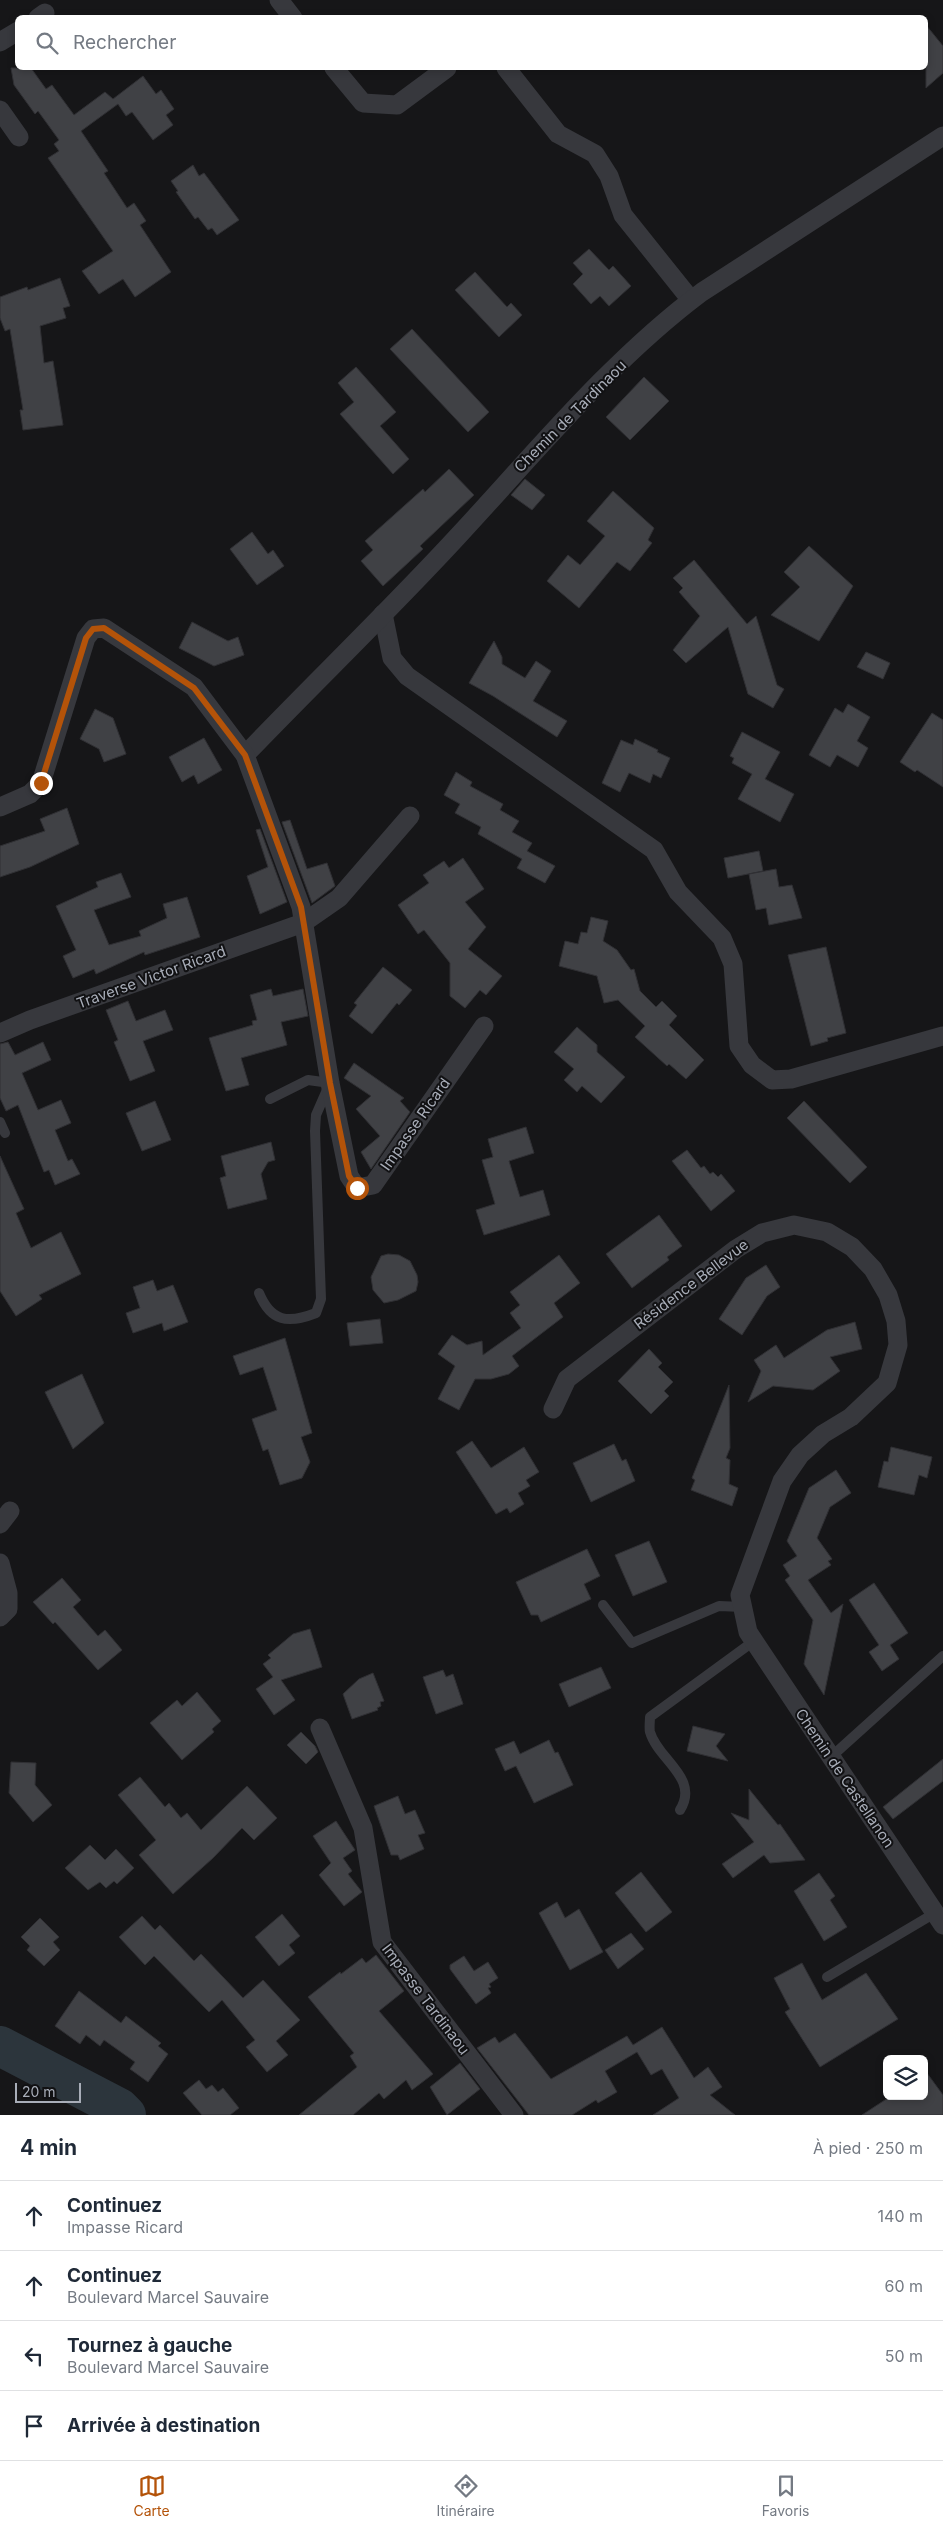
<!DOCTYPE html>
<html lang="fr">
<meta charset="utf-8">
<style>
body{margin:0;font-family:Inter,sans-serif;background:#f2f2f3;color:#1f2937}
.controls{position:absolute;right:15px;bottom:15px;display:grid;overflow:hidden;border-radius:8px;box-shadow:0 2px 8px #0003}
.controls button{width:45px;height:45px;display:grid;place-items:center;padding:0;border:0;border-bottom:1px solid #e0e1e3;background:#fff;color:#1f2937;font:25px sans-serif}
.scale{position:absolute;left:15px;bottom:12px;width:66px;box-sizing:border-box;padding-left:5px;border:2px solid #a8adb8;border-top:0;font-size:14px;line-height:18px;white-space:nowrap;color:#a8adb8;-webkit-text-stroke:4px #111113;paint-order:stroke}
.stop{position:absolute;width:15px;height:15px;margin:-11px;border:4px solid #b45309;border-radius:50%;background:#fff}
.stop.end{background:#b45309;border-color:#fff;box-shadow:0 1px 5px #0008}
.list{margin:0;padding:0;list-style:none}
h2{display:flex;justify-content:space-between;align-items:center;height:65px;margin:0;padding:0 20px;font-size:21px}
h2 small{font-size:16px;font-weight:400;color:#747a83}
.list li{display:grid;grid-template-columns:32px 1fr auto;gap:15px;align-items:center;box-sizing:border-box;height:70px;padding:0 20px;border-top:1px solid #e0e1e3}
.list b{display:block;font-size:19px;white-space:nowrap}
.list p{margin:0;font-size:16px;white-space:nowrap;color:#747a83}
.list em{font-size:16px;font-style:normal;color:#747a83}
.icon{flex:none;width:28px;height:28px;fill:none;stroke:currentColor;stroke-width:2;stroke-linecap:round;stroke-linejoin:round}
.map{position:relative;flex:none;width:943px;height:2115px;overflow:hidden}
.search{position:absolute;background:#fff;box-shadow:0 2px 8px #0003;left:15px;right:15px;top:15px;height:55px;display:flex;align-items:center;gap:12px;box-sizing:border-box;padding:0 18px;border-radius:8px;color:#747a83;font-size:19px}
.sheet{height:345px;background:#fff}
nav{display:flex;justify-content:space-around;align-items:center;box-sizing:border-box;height:70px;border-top:1px solid #e0e1e3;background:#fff;font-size:14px;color:#747a83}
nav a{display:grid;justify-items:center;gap:2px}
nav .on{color:#b45309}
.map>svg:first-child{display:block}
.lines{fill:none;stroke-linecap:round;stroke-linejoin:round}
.river{stroke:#2c353c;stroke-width:40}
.building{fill:#404145;stroke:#303034}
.lane{stroke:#37383d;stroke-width:10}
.street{stroke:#37383d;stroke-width:19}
.route{stroke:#b45309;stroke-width:6}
.labels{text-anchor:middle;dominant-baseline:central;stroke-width:4;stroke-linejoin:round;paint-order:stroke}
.street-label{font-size:15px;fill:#a8adb8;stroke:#111113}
</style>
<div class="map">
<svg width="943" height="2115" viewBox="0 0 943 2115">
<rect width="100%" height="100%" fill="#161618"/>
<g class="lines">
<path class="river" d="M0 2046 119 2108 126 2115"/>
</g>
<g class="building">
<path d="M926 25 943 46V73L926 88Z"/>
<path d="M11 68H31L46 89 52 85 74 115 105 92 113 99 143 76 156 94 161 90 174 109 166 115 173 125 153 140 132 112 126 116 118 104 81 131 108 171 104 173 127 208 134 203 146 221 140 225 171 272 135 297 123 279 99 294 82 271 113 251 48 158 59 151 54 144 59 140 38 111 35 114 14 85Z"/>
<path d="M193 165 199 176 204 173 239 220 217 235 212 228 208 230 198 217 195 219 176 192 178 191 171 181Z"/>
<path d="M589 249 609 270 613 266 631 286 609 306 600 296 591 304 573 284 583 274 573 263Z"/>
<path d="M475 272 507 307 511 303 522 315 499 337 455 290Z"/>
<path d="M60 278 70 306 63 308 66 318 40 326 44 363 53 361 63 425 23 430 20 410H23L10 329 5 331 0 318V297L27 287 28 290Z"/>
<path d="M412 329 489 412 468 432 390 349Z"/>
<path d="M356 367 396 412 380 426 409 459 393 474 340 414 354 402 338 383Z"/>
<path d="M644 377 669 401 630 440 606 417Z"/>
<path d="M449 469 474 495 420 546 423 549 383 586 361 561 373 550 365 541 423 489 425 492Z"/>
<path d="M525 479 545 495 532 510 511 495Z"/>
<path d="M613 491 654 528 648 540 652 543 630 571 617 562 579 608 547 581 568 555 580 565 605 536 587 521Z"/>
<path d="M252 532 268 554 273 550 284 566 257 585 230 549Z"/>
<path d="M809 546 853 586 819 641 771 615 800 587 784 572Z"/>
<path d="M694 560 747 624 756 616 777 685 784 689 773 708 748 694 728 627 686 663 673 650 700 616 679 592 683 588 673 578Z"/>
<path d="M192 622 228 641 238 637 244 655 214 666 179 648Z"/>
<path d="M494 641 502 657V664L525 678 536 661 551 671 533 701 567 721 557 737 493 696 469 683Z"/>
<path d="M866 652 890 663 883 679 857 667Z"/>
<path d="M848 704 870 717 857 741 868 748 858 767 837 755 830 767 809 755 835 708 843 713Z"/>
<path d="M95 709 113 718 126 754 104 762 99 749 80 739Z"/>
<path d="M932 713 943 720V787L917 770 915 772 900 762Z"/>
<path d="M742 732 780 752 765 779 794 794 780 822 738 799 752 774 732 763 734 758 730 756Z"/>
<path d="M204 738 222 770 198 784 194 775 182 782 169 757Z"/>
<path d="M635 739 658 750 657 752 670 758 661 778 653 774 650 783 629 773 620 792 602 783 621 740 633 745Z"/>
<path d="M456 772 472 782 470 786 503 804 500 810 519 821 512 832 532 843 527 851 555 866 545 883 517 868 522 859 478 834 481 827 455 813 460 804 444 795Z"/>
<path d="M67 808 79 844 30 867 0 877V846L45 831 40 819Z"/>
<path d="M290 820 307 869 327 863 335 886 312 903 282 822Z"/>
<path d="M260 829 287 902 260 914 247 876 268 867 256 830Z"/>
<path d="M759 851 763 871 728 878 724 858Z"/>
<path d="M463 858 484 889 465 902 486 927 468 949 502 976 486 995 480 990 465 1008 450 996V963L424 930 418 934 398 905 429 883 423 875 444 861 449 868Z"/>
<path d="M776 869 779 887 792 885 802 918 769 925 766 908 756 910 749 874Z"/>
<path d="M121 873 131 897 94 910 109 945 141 936 139 931 167 918 163 904 187 897 200 937 145 955 144 952 96 974 94 969 73 978 63 956 76 950 56 906 98 887 96 882Z"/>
<path d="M591 917 608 921 603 941 617 950 631 970 634 969 640 991 656 1007 662 1001 677 1016 669 1025 704 1060 686 1079 669 1064 667 1066 635 1037 645 1026 618 1000 604 1003 597 976 559 966 565 941 578 944 581 932 587 933Z"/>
<path d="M826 947 846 1033 827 1038 828 1041 811 1046 788 955Z"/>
<path d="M383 967 412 990 399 1005 397 1003 372 1034 349 1016 357 1005 354 1003Z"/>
<path d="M271 989 273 996 303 989 308 1016 281 1022 287 1045 241 1058 249 1085 226 1091 209 1038 253 1025 252 1021 257 1020 250 995Z"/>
<path d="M128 1001 136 1021 165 1010 173 1030 143 1041 155 1071 130 1081 114 1042 118 1040 106 1010Z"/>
<path d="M577 1027 597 1045V1052L625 1077 601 1103 582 1086 577 1092 564 1080 574 1069 554 1052Z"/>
<path d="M8 1042 15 1055 43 1042 51 1060 22 1073 38 1110 61 1100 71 1123 55 1130 68 1161 72 1159 80 1174 55 1185 49 1170 44 1172 18 1105 6 1111 0 1098V1044Z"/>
<path d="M354 1063 404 1098 400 1101 410 1112 371 1169 361 1152 380 1136 356 1109 371 1096 344 1078Z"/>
<path d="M155 1101 171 1140 142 1151 126 1113Z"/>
<path d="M804 1101 867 1167 850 1183 787 1118Z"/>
<path d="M526 1127 534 1153 509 1161 520 1197 543 1190 550 1215 484 1235 476 1210 495 1204 482 1160 493 1157 488 1139Z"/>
<path d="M271 1142 275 1160 268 1162 261 1174 267 1199 228 1209 220 1178 226 1176 221 1156Z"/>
<path d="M687 1150 701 1168 704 1166 710 1174 713 1172 718 1177 721 1174 735 1191 711 1211 672 1161Z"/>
<path d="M0 1156 24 1209 16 1213 31 1248 61 1232 81 1274 39 1295 42 1299 16 1316 0 1291Z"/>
<path d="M659 1215 682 1246 667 1257 669 1260 632 1288 606 1254Z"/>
<path d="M388 1254 399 1255 410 1261 417 1275 418 1282 416 1291 398 1300 384 1303 373 1290 371 1277 381 1256Z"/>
<path d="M559 1255 580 1283 554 1303 563 1317 512 1356 519 1366 509 1374 491 1379H475L459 1410 438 1399 455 1366 438 1354 452 1335 467 1345 482 1341 483 1355 521 1328 510 1313 520 1305 510 1292Z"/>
<path d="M766 1265 780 1287 767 1296 742 1335 719 1319 746 1278Z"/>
<path d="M153 1280 157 1291 173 1285 188 1322 164 1331 162 1323 133 1333 126 1313 140 1308 133 1287Z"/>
<path d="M380 1319 383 1343 350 1346 347 1323Z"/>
<path d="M855 1322 862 1349 830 1357 840 1371 813 1390 773 1386 748 1402 761 1371 754 1360 776 1345 784 1358 827 1330Z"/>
<path d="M285 1338 312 1433 301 1437 310 1462 302 1478 280 1485 268 1449 263 1451 252 1419 277 1410 263 1367 240 1375 233 1356Z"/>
<path d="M649 1349 662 1363 658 1367 673 1382 664 1391 669 1396 651 1414 618 1381Z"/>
<path d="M82 1374 104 1423 73 1449 45 1392Z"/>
<path d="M729 1385 730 1448 726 1458 730 1460 729 1484 738 1488 732 1506 691 1490 695 1480 692 1478Z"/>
<path d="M472 1441 491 1468 524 1447 539 1472 526 1480 530 1486 518 1493 524 1504 510 1513 507 1508 496 1514 456 1452Z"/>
<path d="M614 1444 622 1461 626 1459 635 1481 591 1502 573 1463Z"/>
<path d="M891 1447 932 1457 927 1478 919 1475 914 1495 878 1487 884 1461 888 1462Z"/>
<path d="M836 1470 851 1493 830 1507 817 1538 832 1559 828 1561 831 1565 808 1580 831 1613 843 1604 824 1695 804 1664 813 1620 785 1580 790 1576 783 1565 797 1556 787 1541 809 1488Z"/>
<path d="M649 1541 667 1582 633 1596 615 1555Z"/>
<path d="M587 1549 600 1576 584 1584 591 1599 541 1622 538 1615H531L516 1582Z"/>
<path d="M62 1578 81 1600 73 1607 98 1636 105 1630 122 1650 98 1670 55 1622 53 1624 33 1602Z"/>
<path d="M874 1583 908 1633 890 1645 899 1659 882 1671 869 1652 879 1645 849 1600Z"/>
<path d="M310 1629 322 1667 281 1680 295 1700 274 1715 256 1689 273 1677 263 1664 271 1658 268 1655 293 1634Z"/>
<path d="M601 1667 611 1688 569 1707 559 1684Z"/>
<path d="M443 1670 446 1677 453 1674 463 1704 436 1714 423 1677Z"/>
<path d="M373 1673 384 1701 380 1702 381 1706 377 1708 378 1710 352 1719 343 1694 359 1679Z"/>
<path d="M197 1692 221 1721 212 1729 214 1732 182 1760 150 1723 177 1700 182 1706Z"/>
<path d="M693 1726 725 1734 716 1746 728 1761 687 1751Z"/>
<path d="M301 1732 315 1746 318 1752 306 1764 287 1745Z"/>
<path d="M549 1740 555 1753 558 1752 573 1785 534 1803 516 1766 505 1771 495 1749 514 1741 520 1754Z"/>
<path d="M943 1759V1781L893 1819 883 1807Z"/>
<path d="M11 1762 36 1763 35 1785 52 1805 33 1822 9 1793Z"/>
<path d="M140 1777 165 1807 169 1803 181 1818 187 1813 201 1830 247 1786 277 1818 254 1840 242 1828 213 1858 173 1894 139 1855 156 1840 118 1795Z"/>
<path d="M749 1789 778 1825 780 1824 805 1860 770 1863 764 1855 733 1878 722 1864 754 1842 731 1813 749 1820Z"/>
<path d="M398 1796 405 1814 415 1810 425 1833 418 1835 424 1849 400 1860 398 1855H391L374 1806Z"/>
<path d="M336 1821 355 1850 343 1858 352 1871 348 1874 362 1892 344 1906 319 1875 331 1863 313 1836Z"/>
<path d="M90 1845 105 1860 116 1849 134 1868 117 1884 114 1881 106 1888 100 1882 88 1890 65 1868Z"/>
<path d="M641 1872 672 1912 646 1932 615 1893Z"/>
<path d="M819 1873 835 1896 830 1900 847 1927 824 1941 794 1891Z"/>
<path d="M557 1902 565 1918 579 1909 603 1952 570 1970 539 1913Z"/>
<path d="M282 1914 300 1936 289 1945 295 1953 279 1966 255 1937Z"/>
<path d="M142 1916 155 1930 160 1925 194 1961 201 1954 243 1998 263 1980 300 2020 276 2041 288 2055 267 2072 246 2047 255 2040 222 2000 209 2012 154 1956 145 1965 119 1937Z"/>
<path d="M40 1918 59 1937 53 1942 60 1950 44 1966 27 1950 30 1946 21 1937Z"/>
<path d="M631 1933 644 1949 618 1969 605 1950Z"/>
<path d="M376 1955 404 1991 379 2011 433 2074 412 2090 406 2080 384 2099 379 2093 353 2115H299L357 2067 350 2056 354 2053 308 1997 340 1972 341 1974 362 1958 366 1963Z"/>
<path d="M464 1956 474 1971 488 1962 498 1978 489 1984 491 1987 488 1988 491 1993 476 2004 450 1969V1965Z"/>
<path d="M802 1963 822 2000 866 1973 898 2019 820 2067 785 2012 790 2009 774 1978Z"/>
<path d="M79 1991 121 2023 126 2016 161 2043 158 2046 168 2054 148 2082 130 2069 135 2062 104 2040 100 2046 86 2035 80 2044 55 2026Z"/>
<path d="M662 2027 694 2078 708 2067 722 2087 710 2095 735 2115H653L679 2098 662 2069 651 2075 637 2052 605 2071 617 2092 598 2103 596 2100 572 2115H529L477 2048 495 2037 499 2043 515 2033 551 2079 627 2036 633 2045Z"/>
<path d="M460 2063 480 2089 447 2115 430 2087Z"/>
<path d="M924 2069 943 2095V2115H862L891 2096H924Z"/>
<path d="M199 2080 206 2089 212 2085 218 2092 223 2088 239 2108 230 2115H202L183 2093Z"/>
</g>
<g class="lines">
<g class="lane">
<path d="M0 1122 5 1133"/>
<path d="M259 1293C271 1322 288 1324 316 1313L321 1299 315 1131 316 1115 330 1083 308 1080 270 1099"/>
<path d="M603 1605 632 1643 719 1606 743 1607"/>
<path d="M831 1757 943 1656"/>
<path d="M680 1810C700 1778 658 1760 650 1732 649 1728 650 1721 650 1717L754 1641"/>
<path d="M827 1977 935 1913"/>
</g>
<g class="street">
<path d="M279 0 293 18"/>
<path d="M38 18 45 13"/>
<path d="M0 42 18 31"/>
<path d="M334 68 363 103 397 105 447 68"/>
<path d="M506 68 558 134 595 154 609 176 623 215 691 300"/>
<path d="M0 110 19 137"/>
<path d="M383 614 392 658 407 676 654 850 678 892 722 938 733 964 739 1046 752 1065 772 1080 791 1079 943 1036"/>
<path d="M245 755C316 681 390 610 459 535 536 452 611 360 702 292L943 136"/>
<path d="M0 807 30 794 41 783 86 638 93 629 104 628 194 687 245 755 301 907 330 1083 349 1176 357 1188 373 1185 484 1026"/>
<path d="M0 1033 30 1020 303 923 339 898 410 816"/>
<path d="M553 1409 567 1379 736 1249 762 1233 794 1225 827 1232 852 1247 873 1269 888 1295 896 1321 898 1345 887 1383 851 1417 823 1434 800 1455 782 1481 740 1595 748 1632 943 1925"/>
<path d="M0 1524 10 1511"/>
<path d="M0 1563 8 1593V1609L0 1617"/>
<path d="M320 1728 363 1828 382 1942 514 2115"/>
</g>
</g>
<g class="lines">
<path class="route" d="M41 783 86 638 93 629 104 628 194 688 245 755 301 907 330 1083 349 1176 357 1188"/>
</g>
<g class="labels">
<g class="street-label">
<text transform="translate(570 416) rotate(-45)">Chemin de Tardinaou</text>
<text transform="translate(151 977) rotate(-20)">Traverse Victor Ricard</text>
<text transform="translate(415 1124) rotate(-55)">Impasse Ricard</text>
<text transform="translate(691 1284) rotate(-37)">Résidence Bellevue</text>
<text transform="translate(845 1778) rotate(56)">Chemin de Castellanon</text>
<text transform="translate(426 1999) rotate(53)">Impasse Tardinaou</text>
</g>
</g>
</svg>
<div class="controls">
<button><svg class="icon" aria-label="layers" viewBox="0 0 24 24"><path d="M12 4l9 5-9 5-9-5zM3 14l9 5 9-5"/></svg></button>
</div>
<div class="scale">20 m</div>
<div class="stop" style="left:357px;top:1188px"></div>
<div class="stop end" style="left:41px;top:783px"></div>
<div class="search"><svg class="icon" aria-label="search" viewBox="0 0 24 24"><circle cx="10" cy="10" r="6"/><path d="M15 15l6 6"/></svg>Rechercher</div>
</div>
<section class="sheet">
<h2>4 min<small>À pied · 250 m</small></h2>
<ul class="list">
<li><svg class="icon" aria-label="ahead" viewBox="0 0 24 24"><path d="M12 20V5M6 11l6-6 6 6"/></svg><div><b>Continuez</b><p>Impasse Ricard</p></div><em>140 m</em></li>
<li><svg class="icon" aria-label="ahead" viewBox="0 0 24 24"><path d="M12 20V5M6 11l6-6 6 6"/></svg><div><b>Continuez</b><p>Boulevard Marcel Sauvaire</p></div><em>60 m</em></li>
<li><svg class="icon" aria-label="left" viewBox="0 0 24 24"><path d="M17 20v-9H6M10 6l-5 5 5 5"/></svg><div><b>Tournez à gauche</b><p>Boulevard Marcel Sauvaire</p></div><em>50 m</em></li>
<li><svg class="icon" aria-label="arrive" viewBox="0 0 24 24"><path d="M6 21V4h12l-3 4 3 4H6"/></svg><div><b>Arrivée à destination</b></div></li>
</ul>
</section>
<nav>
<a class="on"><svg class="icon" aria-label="map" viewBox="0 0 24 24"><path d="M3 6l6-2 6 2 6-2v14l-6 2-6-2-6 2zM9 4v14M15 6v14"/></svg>Carte</a>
<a><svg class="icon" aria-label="directions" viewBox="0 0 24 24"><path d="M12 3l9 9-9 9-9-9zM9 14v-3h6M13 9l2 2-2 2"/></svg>Itinéraire</a>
<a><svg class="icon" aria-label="saved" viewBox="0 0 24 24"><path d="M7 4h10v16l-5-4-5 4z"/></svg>Favoris</a>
</nav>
